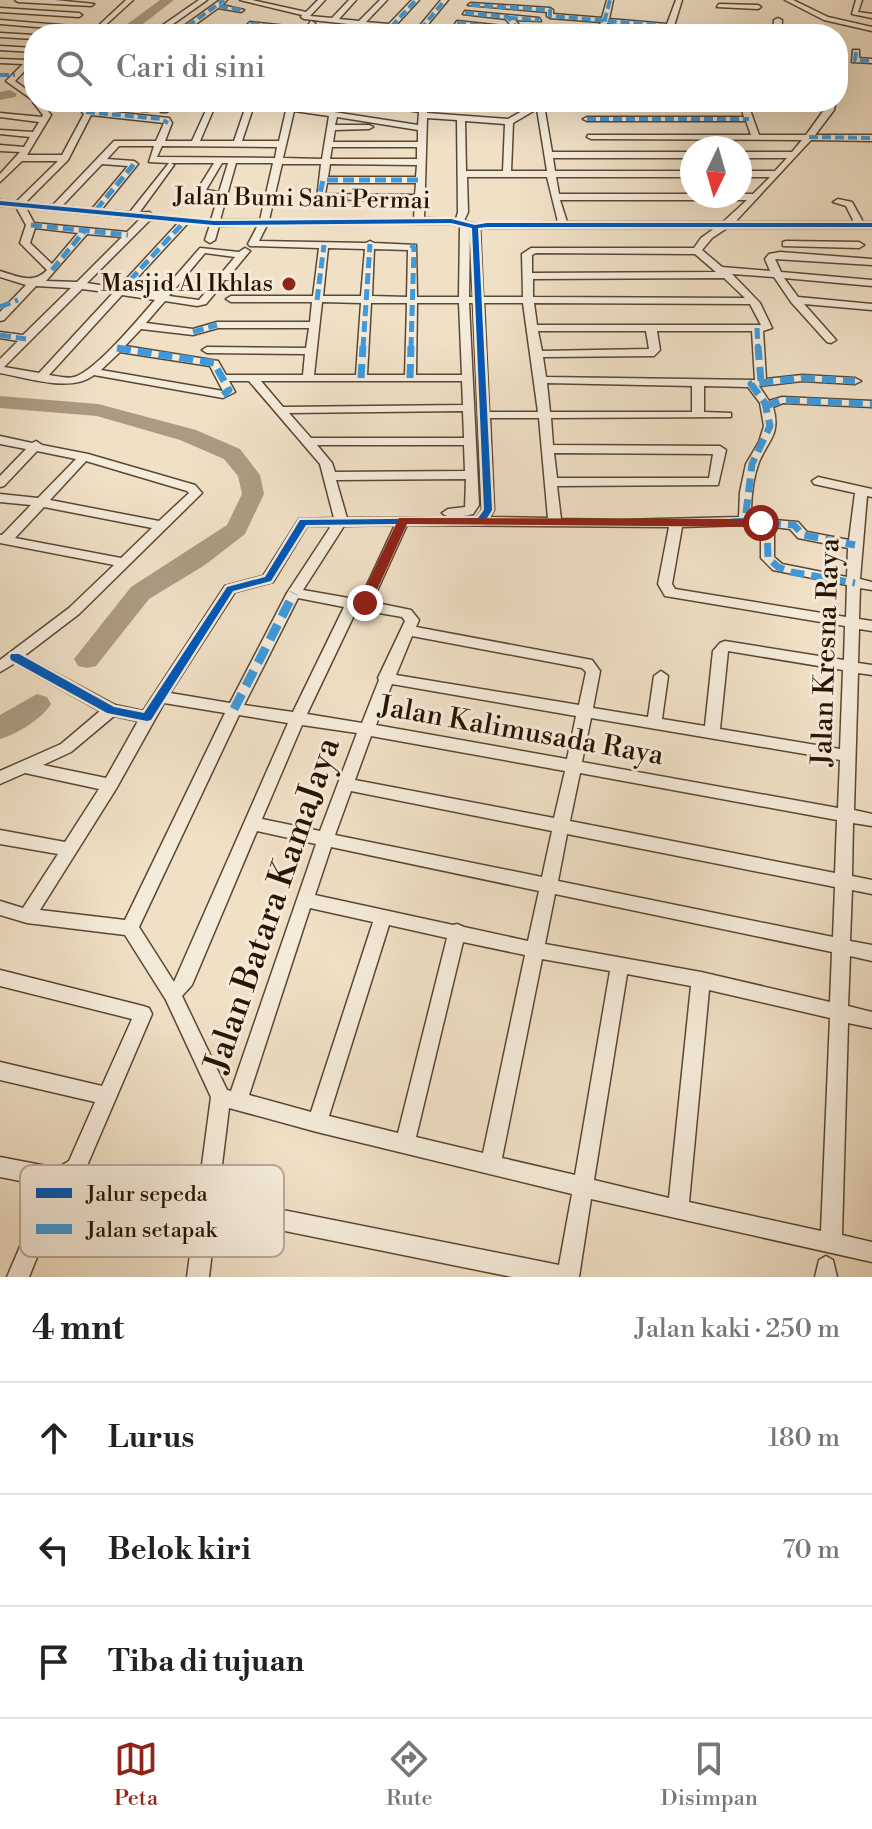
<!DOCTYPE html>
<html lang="id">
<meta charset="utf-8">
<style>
body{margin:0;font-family:"Libre Bodoni",serif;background:#f6f6f6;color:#222}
.compass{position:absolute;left:680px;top:136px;width:72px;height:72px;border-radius:50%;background:#fff;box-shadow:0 8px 32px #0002;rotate:185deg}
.stop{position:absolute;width:24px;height:24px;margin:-18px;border:6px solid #8f2418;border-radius:50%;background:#fff}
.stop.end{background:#8f2418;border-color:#fff;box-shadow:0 2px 8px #0008}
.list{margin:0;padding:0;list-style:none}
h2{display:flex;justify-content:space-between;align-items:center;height:104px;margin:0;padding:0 32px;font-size:34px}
h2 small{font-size:26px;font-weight:400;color:#767676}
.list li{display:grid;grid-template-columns:52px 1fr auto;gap:24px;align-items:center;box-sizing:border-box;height:112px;padding:0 32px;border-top:2px solid #e0e0e0}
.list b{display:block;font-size:30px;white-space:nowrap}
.list em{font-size:26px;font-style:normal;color:#767676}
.icon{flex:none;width:44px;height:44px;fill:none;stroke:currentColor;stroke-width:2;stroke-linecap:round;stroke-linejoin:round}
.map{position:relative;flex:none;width:872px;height:1277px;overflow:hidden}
.search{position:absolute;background:#fff;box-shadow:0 8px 32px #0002;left:24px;right:24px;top:24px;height:88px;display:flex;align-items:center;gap:20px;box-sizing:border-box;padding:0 28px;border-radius:32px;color:#767676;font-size:30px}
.sheet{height:440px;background:#fff}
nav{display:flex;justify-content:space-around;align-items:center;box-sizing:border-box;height:112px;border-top:2px solid #e0e0e0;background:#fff;font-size:22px;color:#767676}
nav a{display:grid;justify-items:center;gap:4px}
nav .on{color:#8f2418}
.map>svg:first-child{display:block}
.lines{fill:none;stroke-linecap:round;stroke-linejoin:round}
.river{fill:#ac9b83;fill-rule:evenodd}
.minor-casing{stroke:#5a4732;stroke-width:3}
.minor{fill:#f5ebda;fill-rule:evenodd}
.quiet-far3{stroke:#3d9add;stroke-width:4;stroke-dasharray:9 4;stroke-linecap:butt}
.quiet-far2{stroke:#3d9add;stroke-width:5;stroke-dasharray:11 5;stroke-linecap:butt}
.quiet-far1{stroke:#3d9add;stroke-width:7;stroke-dasharray:14 7;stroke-linecap:butt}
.quiet{stroke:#3d9add;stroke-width:9;stroke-dasharray:17 9;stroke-linecap:butt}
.cycleway-casing{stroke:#f5ebda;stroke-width:5}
.cycleway{fill:#0057b8;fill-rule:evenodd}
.route{fill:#8f2418}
.poi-dot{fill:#8f2418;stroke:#f5ebda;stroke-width:3}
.labels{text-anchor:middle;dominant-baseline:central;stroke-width:6;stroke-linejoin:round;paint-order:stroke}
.far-street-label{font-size:24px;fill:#281401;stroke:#f5ebda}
.far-poi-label{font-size:24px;fill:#281401;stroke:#f5ebda;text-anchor:end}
.street-label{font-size:28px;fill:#281401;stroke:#f5ebda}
.near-street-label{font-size:34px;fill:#281401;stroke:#f5ebda}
.key{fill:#f5ebda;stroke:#b8aa99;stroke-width:2}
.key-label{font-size:22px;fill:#281401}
</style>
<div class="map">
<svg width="872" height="1277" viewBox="0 0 872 1277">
<rect width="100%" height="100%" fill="#f0e0c6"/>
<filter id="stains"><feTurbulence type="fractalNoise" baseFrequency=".0025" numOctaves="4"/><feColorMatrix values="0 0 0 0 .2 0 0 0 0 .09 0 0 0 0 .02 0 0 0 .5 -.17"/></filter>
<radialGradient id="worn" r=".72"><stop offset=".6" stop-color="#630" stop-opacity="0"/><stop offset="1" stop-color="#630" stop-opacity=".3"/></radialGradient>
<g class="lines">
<g class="river">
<path d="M160 0H174L130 34H114Z"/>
<path d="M34 83V92L27 91V85Z"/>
<path d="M10 90 17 94 15 97 0 100V92Z"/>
<path d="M0 396 98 404 196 430 240 449 260 475 264 494 245 534 205 565 149 599 96 666 87 668 78 666 74 659 131 587 227 525 242 494 238 476 224 459 180 440 97 416 0 408Z"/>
<path d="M37 694 47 697 51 704C42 719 17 734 0 739V715Z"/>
</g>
<defs>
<g id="minor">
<path d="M15 0H55L94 4 91 6 18 2Z"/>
<path d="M126 0H133L98 32 64 31 61 29 0 24V20L96 28Z"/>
<path d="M199 0H207L159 34H150Z"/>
<path d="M220 0H227L222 5 244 10 241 12 218 8 182 34H173Z"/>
<path d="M240 0H252L306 12 318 0H325L310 16 332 18 349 0H356L339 19 359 21 380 0H387L366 22 389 24 412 0H419L396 25 418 28 441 0H448L425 28 459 34H436L304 19 301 17 302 15Z"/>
<path d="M607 0H613L609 19 667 24 676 0H682L674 26 740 28 749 34 674 30V34H666V28L607 23 605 34H597L601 22 550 18 547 16V12L468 5 471 3 550 8 553 10V14L602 18Z"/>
<path d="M785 0H793L828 17 872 27V31L824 20Z"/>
<path d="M856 0H862L858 12 872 14V18L852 14Z"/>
<path d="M719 4 758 5 761 7 758 9 717 7Z"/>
<path d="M0 8 79 13 82 15 79 17 0 12Z"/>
<path d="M465 11 539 18 541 21 515 20 521 28 565 34H541L455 24 457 21 512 27 506 19 463 14Z"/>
<path d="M778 18 782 20 781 34H773L774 20Z"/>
<path d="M311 21 315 23 313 28 349 34H326L252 26 246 34H238L250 22 306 28Z"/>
<path d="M0 33 34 35V39L0 37Z"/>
<path d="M0 46 34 48V52L0 50Z"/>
<path d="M853 50H859V58L872 59V63L852 62Z"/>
<path d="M31 55H34V61L15 81 34 95V102H41L51 115 27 155H62L84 114 82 112 90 102H98L94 110 169 118 172 123 165 141H192L207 108 200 102H255L242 141H279L288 102H296L295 106 418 125 419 112 359 102H381L423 108H426L427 113 508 119 538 102 742 105 752 102 799 106 803 108 799 110 749 107 759 135H806L827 106 805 104 801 102H832L835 105 834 110 815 135H872V141L811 140 735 222H854L846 206 833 202 838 199 852 202 863 222H872V228H727L712 238 702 250 722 267 770 271 765 259 769 254 780 252 872 259V265L775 259 781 272 872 280V286L784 278 798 297 872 304V310L804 304 836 340 831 343 827 342 791 302 774 277 732 274 760 303 772 328 763 331 766 379 802 375 855 378 861 381 855 384 802 381 759 386 769 401 782 397 872 401V407L783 403 773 407C781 435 768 440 759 462 753 478 751 497 751 514V518L798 522 807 532 849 540 855 493 814 484 812 481 818 477 872 489V497L867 496 860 579 872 582V590L860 588 859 619 872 621V631L859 629 858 663 872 665V675L858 673 854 810 872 814V826L853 823 852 876 872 880V894L852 890 850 941 872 945V961L850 956 848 1006 872 1012V1028L848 1023 842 1235 872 1242V1262L591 1199 579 1277H512L216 1217 209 1277H187L211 1097 166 1000 125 935 27 923 0 915V901L23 908 58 854 0 844V830L65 842 99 789 25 773 0 784V771L61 744 100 711 15 663 0 672V660L69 608 114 565 0 543V535H2L31 505 0 502V494L38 498 76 459 37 451 4 486 0 487V476L26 449 0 444V436L32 443 36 441 42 445 88 454 195 485 202 493 79 614 24 656 115 705 143 711 225 586 263 576 299 519 334 518 320 464 249 381H229L235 392 223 398 94 375C71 393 28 378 0 373V359L18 341 0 338V332L23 335 71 288 36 286 4 320 0 321V312L26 285 0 277V271C17 276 33 285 47 270L20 243 26 225 16 207 0 206V200L16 202 58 161H22L0 182V174L20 152 0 151V145L24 147 30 137 0 134V130L33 132 39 122 0 117V113L42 117 43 115 33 102 34 101 6 81 23 64 0 63V59L27 60ZM544 105 737 108 742 110 744 117H587L583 119 587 121H746L751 135H588L587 137 591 139 802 140 792 152H740V158H787L775 171H740V177H770L753 194H559L556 177H692V171H555L553 158H692V152H552ZM215 106H246L234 141H200ZM537 109 547 171H511L513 123ZM294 111 329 116 322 159 283 158ZM91 115 164 123 156 141H114L53 205 25 203 68 160ZM337 117 418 130V142H333L335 130 369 129 373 127 369 125H335ZM427 118 457 120 458 212 456 219 424 218ZM465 121 505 124 503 171H466ZM119 146H154L149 162 169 163 130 212 101 210 138 164 134 161 107 159ZM162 146 277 147 275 158 157 157ZM332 147H417V159H330ZM171 163H214L196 192 218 197 211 220 153 215 149 212 139 213 174 165ZM222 163H228L219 192 206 190ZM236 163H273L260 220H220ZM102 164 128 166 92 209 62 206ZM282 164H321L317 199 415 201 414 219 269 220ZM330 164 417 165 416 177H328ZM467 177H547L558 222 475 224 464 221 468 212ZM327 183H416L415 195 325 194ZM560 200H747L723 222H567ZM26 208 140 219 127 232 34 223ZM150 220 179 222 118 288 87 283ZM188 223 210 225 205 240 210 243 215 240 219 226 258 225 248 244 250 246 319 248 313 296H231L226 299 231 302H312L310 322H217L193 329 146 323 165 301 197 306 206 304 250 251 245 248 239 252 200 248 160 294 127 289ZM451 224 460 226 459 297H417L416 245 374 243 370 241 366 243 259 241 267 225ZM35 228 78 233 52 264 30 243ZM470 228V229L473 297H469ZM487 228H715L701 238 694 248H531L522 254 523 297H483L480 229ZM87 234 122 237 77 282 46 281ZM328 248 365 249 361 296H323ZM374 249 408 250 407 297 372 296ZM205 253 235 257 199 300 169 296ZM536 253 695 254 716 272 532 273V255ZM724 278 745 298 533 297V279ZM82 289 113 293 39 373 4 367ZM122 295 155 300C140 317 95 372 74 377 66 379 57 376 49 375ZM322 302 361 303 356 375H314ZM371 303H407L405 375H367ZM417 303H459L462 375H416ZM469 303H473L482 510 477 517 347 518 336 480 466 479 465 507 448 509 442 513C449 520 464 516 473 514L479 505ZM484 303H523L538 412H489ZM534 303 750 304 761 325H537ZM218 328H309L306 348 207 347 202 350 207 353 305 354 303 375H226L218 361 125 346 141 329 193 335ZM538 331H646L649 349 542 351ZM657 331H752L755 380 546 377 543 357 654 356 660 350ZM120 352 210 366 223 391 101 370ZM261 381H462L463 405 283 407ZM547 383 692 386V412H550ZM704 386 748 387 760 403 764 426 759 442 746 464 740 492 739 517 621 520 561 519 557 486 718 485 726 450 720 446 553 445 551 418 731 417V413L704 412ZM463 411 464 438H311L289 413ZM490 418H539L548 518 490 517 494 510ZM317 445H464L465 471 335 472 332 463ZM554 453 713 454 709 478H557ZM86 461 187 491 189 493 159 521 50 500ZM44 507 152 528 121 558 15 538ZM395 525 360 600 303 590 344 526ZM407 525 669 527 658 584 665 596 845 626 844 660 725 641 720 643 713 651 705 726 662 719 668 676 661 671 654 676 648 717 593 708 600 671 592 660 416 627 419 620 411 610 372 602ZM745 525 761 526V558L773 570 847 585 846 617 675 589 672 584 682 527ZM307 526H331L287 593 230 703 170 693 235 592 273 582ZM774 527 790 529 798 538 848 548 847 577 782 564 774 557ZM298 598 344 607 293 712 244 705ZM357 609 402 617 405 621 378 678 379 680 362 723 307 714ZM412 636 582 668 586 672 579 705 396 675ZM728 651 843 670 840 749 720 729ZM392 684 576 716 567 759 376 725ZM164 703 225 713 125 920 40 910 116 789ZM239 715 288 723 174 982 139 927ZM114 716 138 721 106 778 43 765 71 752ZM591 718 840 760 838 808 582 762ZM302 725 357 733 320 831 262 819ZM371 736 565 771 554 818 355 780ZM580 773 837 820 835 873 570 821ZM351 791 552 831 542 877 335 835ZM257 831 316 844 231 1091 227 1090 182 996 192 985ZM567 834 835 887 833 937 558 881ZM331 847 539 891 528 941 464 927 457 924 453 925 315 895ZM555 894 832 952 830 1002 701 972 545 944ZM310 908 373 922 311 1112 249 1095ZM389 925 447 938 398 1133 329 1116ZM463 942 525 955 483 1153 416 1137ZM542 959 610 971 575 1175 502 1158ZM627 974 691 986 669 1198 594 1180ZM709 990 830 1018 821 1231 689 1202ZM229 1108 317 1132 572 1194 559 1265 218 1197Z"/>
<path d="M148 102H157L148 111H142V107Z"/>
<path d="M168 102H177L167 112H161V108Z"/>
<path d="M494 102H503L499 104Z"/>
<path d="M786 241 859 242 864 245 859 248 783 246V242Z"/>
<path d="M0 970 143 1006 149 1008 152 1014 83 1175 66 1185 29 1277H7L46 1186 0 1177V1157L57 1168 69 1161 95 1102 0 1080V1062L102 1086 132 1019 0 986Z"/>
<path d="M826 1256 833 1260 837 1277H815L819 1260Z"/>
</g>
</defs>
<use href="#minor" class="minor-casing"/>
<use href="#minor" class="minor"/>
<g class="quiet-far3">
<path d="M471 5 550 10V16L670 26"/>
<path d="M219 6 241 10"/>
<path d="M465 13 508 17 518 29"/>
<path d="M509 18 539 20"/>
<path d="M457 23 561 34"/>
<path d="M391 27 416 0"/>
<path d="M420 30 445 0"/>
<path d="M449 33 455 34"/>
<path d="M177 34 224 0"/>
<path d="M242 34 250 24 309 30"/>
<path d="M601 34 610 0"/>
<path d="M856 52 855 60 872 61"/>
<path d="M0 75H15"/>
<path d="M583 103H685"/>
<path d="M423 110 430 102"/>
<path d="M86 112 161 119 168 123"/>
<path d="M587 119H749"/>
<path d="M809 137 872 138"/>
</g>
<g class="quiet-far2">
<path d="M418 180H323L320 194 327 199 419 198"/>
<path d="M96 210 134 164"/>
<path d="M31 225 128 235"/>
<path d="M52 270 86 229"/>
<path d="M119 292 185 221"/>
<path d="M317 300 324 245"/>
<path d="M0 307 18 300"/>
<path d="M757 328 758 348"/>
<path d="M193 332 217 325"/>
<path d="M0 335 26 339"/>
<path d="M363 348 370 244"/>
<path d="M411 348 414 248 411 245"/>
</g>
<g class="quiet-far1">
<path d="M758 346 761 381"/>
<path d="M117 348 214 363 229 390 223 395"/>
<path d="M361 378 363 346"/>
<path d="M410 378 411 346"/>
<path d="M766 406 782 400 872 404"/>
<path d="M745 521 767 523 768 558 778 567 791 572 855 583"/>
<path d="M732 522 745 521 752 464 770 426 765 403 751 384 802 378 855 381"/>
<path d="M767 523 794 525 803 535 855 545"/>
</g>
<path class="quiet" d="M234 709 294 593"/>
<defs>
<path id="cycleway" d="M0 201 214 221 451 219 475 225 487 223H872V227H487L478 228 492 510 484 523 306 525 271 581 233 591 151 720 147 721 107 713 11 660 10 657 11 654H19L114 707 144 713 227 587 265 577 300 520 478 518 484 510 472 228 451 223 214 225 0 205Z"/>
</defs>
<use href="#cycleway" class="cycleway-casing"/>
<use href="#cycleway" class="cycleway"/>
</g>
<path class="route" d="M399 518 761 519 767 523 761 527 407 524 371 603 369 606H360L358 603Z"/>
<circle class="poi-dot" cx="289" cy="284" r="8"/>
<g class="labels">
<g class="far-street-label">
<text transform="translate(302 199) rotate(1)">Jalan Bumi Sani Permai</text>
</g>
<g class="far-poi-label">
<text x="273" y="284">Masjid Al Ikhlas</text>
</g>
<g class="street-label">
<text transform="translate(826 652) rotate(-88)">Jalan Kresna Raya</text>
<text transform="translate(521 731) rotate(10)">Jalan Kalimusada Raya</text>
</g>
<g class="near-street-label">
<text transform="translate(273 905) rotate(-71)">Jalan Batara KamaJaya</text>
</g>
</g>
<rect x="20" y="1165" width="264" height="92" rx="12" class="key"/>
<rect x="36" y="1188" width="36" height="10" fill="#0057b8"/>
<rect x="36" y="1224" width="36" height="10" fill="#3d9add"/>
<g class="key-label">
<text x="86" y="1201">Jalur sepeda</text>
<text x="86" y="1237">Jalan setapak</text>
</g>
<rect width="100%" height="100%" filter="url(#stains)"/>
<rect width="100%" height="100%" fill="url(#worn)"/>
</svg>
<svg class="compass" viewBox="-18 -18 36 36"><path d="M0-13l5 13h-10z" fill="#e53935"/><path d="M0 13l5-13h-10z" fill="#767676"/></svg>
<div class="stop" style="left:761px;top:523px"></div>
<div class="stop end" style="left:365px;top:603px"></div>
<div class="search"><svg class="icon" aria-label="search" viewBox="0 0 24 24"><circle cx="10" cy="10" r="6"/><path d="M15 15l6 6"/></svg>Cari di sini</div>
</div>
<section class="sheet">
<h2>4 mnt<small>Jalan kaki · 250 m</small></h2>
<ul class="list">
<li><svg class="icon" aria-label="ahead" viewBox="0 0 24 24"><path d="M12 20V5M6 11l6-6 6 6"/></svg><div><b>Lurus</b></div><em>180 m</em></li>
<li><svg class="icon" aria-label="left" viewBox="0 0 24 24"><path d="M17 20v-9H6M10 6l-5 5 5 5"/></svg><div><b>Belok kiri</b></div><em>70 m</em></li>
<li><svg class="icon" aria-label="arrive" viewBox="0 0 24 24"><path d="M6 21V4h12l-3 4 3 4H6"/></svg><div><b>Tiba di tujuan</b></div></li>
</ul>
</section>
<nav>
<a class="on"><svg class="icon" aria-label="map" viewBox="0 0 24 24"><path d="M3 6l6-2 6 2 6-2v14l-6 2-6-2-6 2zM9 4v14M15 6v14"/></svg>Peta</a>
<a><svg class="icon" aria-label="directions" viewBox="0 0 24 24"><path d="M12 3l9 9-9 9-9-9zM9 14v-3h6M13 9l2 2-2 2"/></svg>Rute</a>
<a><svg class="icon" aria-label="saved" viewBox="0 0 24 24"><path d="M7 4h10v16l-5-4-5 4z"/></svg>Disimpan</a>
</nav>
